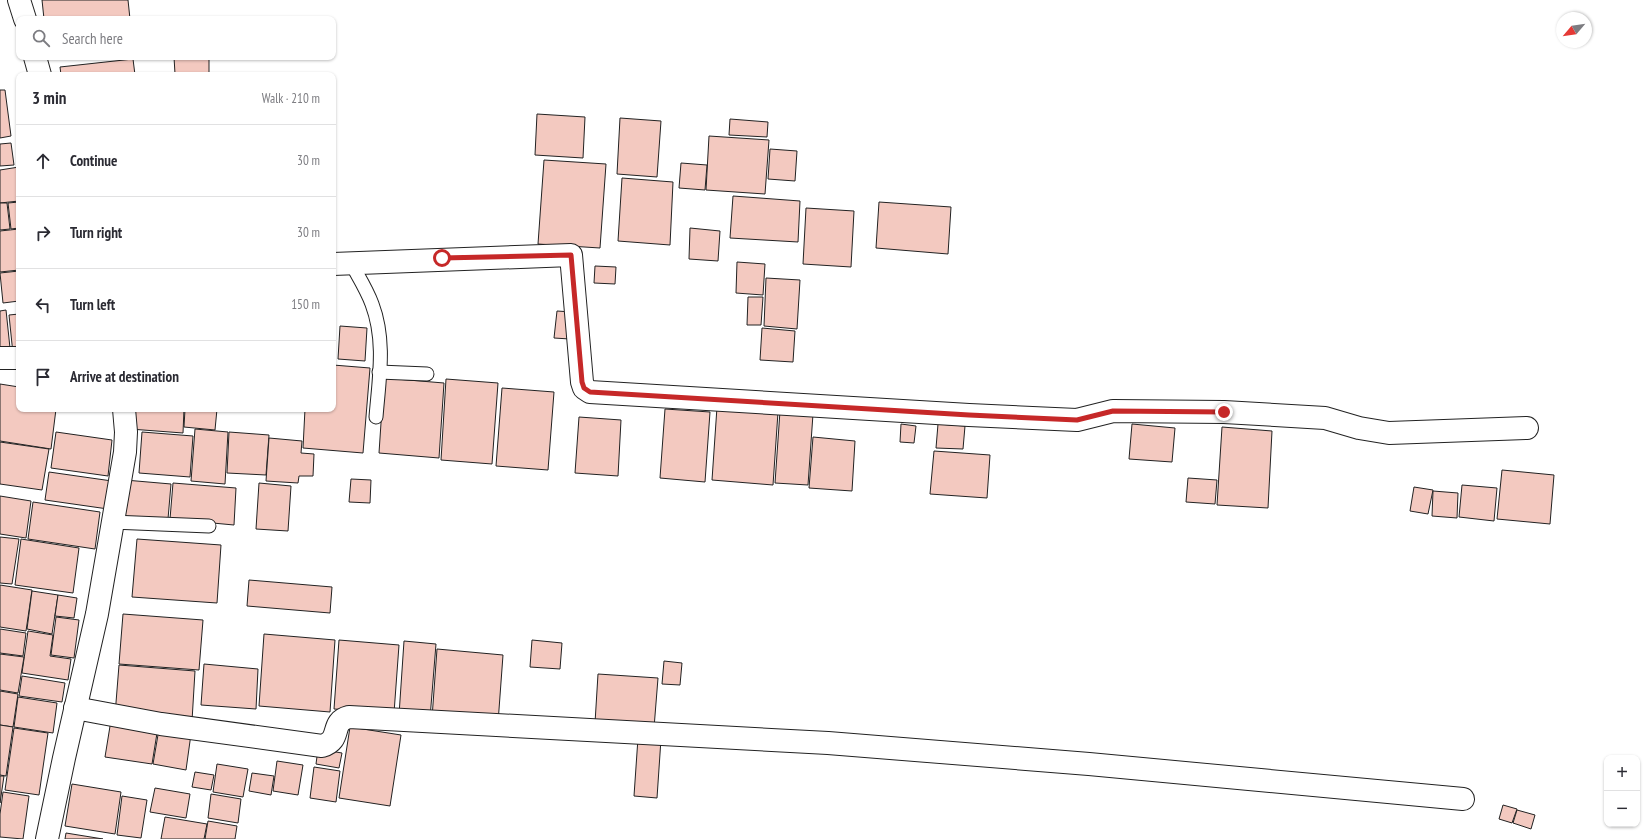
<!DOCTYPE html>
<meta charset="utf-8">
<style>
body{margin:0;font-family:"PT Sans Narrow",sans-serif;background:#f7f7f7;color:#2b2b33}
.controls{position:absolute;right:12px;bottom:12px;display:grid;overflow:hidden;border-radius:8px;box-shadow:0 1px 3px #0004}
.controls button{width:36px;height:36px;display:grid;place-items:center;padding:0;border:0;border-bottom:1px solid #e1e1e2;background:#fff;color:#2b2b33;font:20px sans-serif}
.compass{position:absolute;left:1556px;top:12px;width:36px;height:36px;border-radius:50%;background:#fff;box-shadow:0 1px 3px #0004;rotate:241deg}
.stop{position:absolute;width:12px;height:12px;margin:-9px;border:3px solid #c62828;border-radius:50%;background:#fff}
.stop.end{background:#c62828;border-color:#fff;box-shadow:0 1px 4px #0008}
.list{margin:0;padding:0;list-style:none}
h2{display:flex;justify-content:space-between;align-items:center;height:52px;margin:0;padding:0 16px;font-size:17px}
h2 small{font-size:13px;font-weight:400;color:#7c7c81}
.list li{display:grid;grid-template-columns:26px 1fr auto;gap:12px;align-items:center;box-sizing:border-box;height:72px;padding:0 16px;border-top:1px solid #e1e1e2}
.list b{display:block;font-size:15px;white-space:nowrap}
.list em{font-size:13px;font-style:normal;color:#7c7c81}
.icon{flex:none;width:22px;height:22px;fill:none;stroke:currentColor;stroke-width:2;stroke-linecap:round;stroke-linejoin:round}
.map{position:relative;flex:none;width:1652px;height:839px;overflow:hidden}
.search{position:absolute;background:#fff;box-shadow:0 1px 3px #0004;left:16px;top:16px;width:320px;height:44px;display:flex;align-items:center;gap:10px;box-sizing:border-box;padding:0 14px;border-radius:8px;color:#7c7c81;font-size:15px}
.panel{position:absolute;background:#fff;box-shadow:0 1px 3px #0004;left:16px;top:72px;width:320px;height:340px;border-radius:8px}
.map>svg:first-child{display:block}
.building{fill:#f3c9c0;stroke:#222}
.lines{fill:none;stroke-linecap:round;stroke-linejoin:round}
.service-casing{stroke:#222;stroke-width:15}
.minor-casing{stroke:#222;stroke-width:24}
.service{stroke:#fff;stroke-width:13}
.minor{stroke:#fff;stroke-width:22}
.route{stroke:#c62828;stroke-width:5}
</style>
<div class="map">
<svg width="1652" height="839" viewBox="0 0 1652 839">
<rect width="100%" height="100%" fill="#fff"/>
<g class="building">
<path d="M42 0H128L130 19H44Z"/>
<path d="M174 57H209V73L175 74Z"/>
<path d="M133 59 135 75H61L60 67Z"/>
<path d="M0 90H5L11 136 0 138Z"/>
<path d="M537 114 585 117 583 158 535 155Z"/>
<path d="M620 118 661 121 657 177 617 174Z"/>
<path d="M730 119 768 122 767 137 729 135Z"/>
<path d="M709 136 769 140 765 194 706 190Z"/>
<path d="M11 143 14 165 0 166V144Z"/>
<path d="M770 149 797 151 795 181 768 179Z"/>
<path d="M544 160 606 164 600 248 538 244Z"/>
<path d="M681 163 707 165 705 190 679 188Z"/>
<path d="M19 167V201L0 203V170Z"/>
<path d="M622 178 673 182 670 245 618 241Z"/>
<path d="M733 196 800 201 798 242 730 238Z"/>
<path d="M19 202V228L11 229 8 203Z"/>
<path d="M879 202 951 207 948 254 876 248Z"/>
<path d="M0 203H7L10 229 0 230Z"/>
<path d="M806 208 854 211 851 267 803 264Z"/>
<path d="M690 228 720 231 718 261 689 259Z"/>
<path d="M19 229V270L0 272V231Z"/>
<path d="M737 262 765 264 763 295 736 293Z"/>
<path d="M595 266 616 267 615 284 594 283Z"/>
<path d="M19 271V301L3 303 0 273Z"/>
<path d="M766 278 800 280 797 329 764 326Z"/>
<path d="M748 297H763L761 325H747Z"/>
<path d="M6 310 10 348 0 349V311Z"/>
<path d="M557 311 572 312 570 339 554 338Z"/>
<path d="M19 314V353L13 354 9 315Z"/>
<path d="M340 326 367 328 365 361 338 359Z"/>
<path d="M762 328 795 331 793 362 760 360Z"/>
<path d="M333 365 370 368 363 453 303 448 305 409H333Z"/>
<path d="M384 378 444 383 439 458 379 453Z"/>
<path d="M446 379 498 383 492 464 441 460Z"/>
<path d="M0 384 19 387V409H56L51 449 0 441Z"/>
<path d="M502 388 554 392 548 470 496 466Z"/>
<path d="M717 407 778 412 773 485 712 480Z"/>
<path d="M132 409H184L183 433 130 429Z"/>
<path d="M185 409H217L215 430 184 427Z"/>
<path d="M665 409 710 412 705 482 660 478Z"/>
<path d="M780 411 813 414 808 485 775 483Z"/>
<path d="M579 417 621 420 618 476 575 473Z"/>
<path d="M901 424 916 426 914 443 900 442Z"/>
<path d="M938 424 965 426 963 449 936 448Z"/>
<path d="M1132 424 1175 428 1172 462 1129 459Z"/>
<path d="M1222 427 1272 431 1268 508 1217 505Z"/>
<path d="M195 429 228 432 225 484 191 481Z"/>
<path d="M56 432 112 440 108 476 51 468Z"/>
<path d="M142 432 193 436 190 477 139 473Z"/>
<path d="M229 432 269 435 266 475 227 473Z"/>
<path d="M813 437 855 441 852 491 809 488Z"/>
<path d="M269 438 302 441 301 453 314 454 313 476H299L298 483 266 481Z"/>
<path d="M0 442 49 449 42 490 0 484Z"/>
<path d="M934 451 990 455 987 498 930 494Z"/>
<path d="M1502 470 1554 475 1550 524 1497 519Z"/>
<path d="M49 472 112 481 108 509 45 500Z"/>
<path d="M1188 478 1217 480 1215 504 1186 502Z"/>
<path d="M351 479 371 480 370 503 349 502Z"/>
<path d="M125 480 171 484 168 519 122 516Z"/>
<path d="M173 483 236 488 234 525 170 519Z"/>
<path d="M259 483 291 486 288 531 256 529Z"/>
<path d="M1462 485 1497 488 1494 521 1459 517Z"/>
<path d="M1414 487 1433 490 1428 514 1410 511Z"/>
<path d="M1433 491 1458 493 1457 518 1432 516Z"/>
<path d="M0 496 31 501 26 538 0 534Z"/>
<path d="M33 502 100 512 95 549 28 539Z"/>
<path d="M0 537 19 539 12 584 0 583Z"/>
<path d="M21 539 79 548 73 593 15 585Z"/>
<path d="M137 539 221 545 217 603 132 597Z"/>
<path d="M249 580 332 587 330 613 247 606Z"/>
<path d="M0 585 32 590 26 631 0 627Z"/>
<path d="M32 591 58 595 52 634 27 629Z"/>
<path d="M58 595 77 598 74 618 55 616Z"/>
<path d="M123 614 203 620 199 670 119 664Z"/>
<path d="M56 617 79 620 74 658 51 655Z"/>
<path d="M0 629 26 633 23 656 0 653Z"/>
<path d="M28 631 53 635 50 656 71 659 68 680 22 673Z"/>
<path d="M264 634 335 640 330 712 259 706Z"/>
<path d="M339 640 399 645 394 713 334 709Z"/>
<path d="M532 640 562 643 560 669 530 667Z"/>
<path d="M404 641 436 644 430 718 399 715Z"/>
<path d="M437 649 503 655 498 723 432 718Z"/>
<path d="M0 654 24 657 18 693 0 690Z"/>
<path d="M664 661 682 663 680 685 662 684Z"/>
<path d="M204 664 258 669 256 709 201 705Z"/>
<path d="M119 665 195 671 192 721 115 715Z"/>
<path d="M598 674 658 678 654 728 595 723Z"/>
<path d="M22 676 65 683 62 702 19 696Z"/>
<path d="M0 691 18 694 13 727 0 725Z"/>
<path d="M18 697 57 703 53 733 14 727Z"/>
<path d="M111 720 158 727 152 764 105 757Z"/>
<path d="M0 725 13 727 6 776 0 775Z"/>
<path d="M350 727 401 735 390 806 339 798Z"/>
<path d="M14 728 48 733 39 795 5 790Z"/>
<path d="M159 729 191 734 186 770 153 764Z"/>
<path d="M638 738 661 739 657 798 634 796Z"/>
<path d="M318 749 342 753 339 768 316 764Z"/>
<path d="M277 761 303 765 298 795 273 791Z"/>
<path d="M217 764 248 769 243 797 213 792Z"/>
<path d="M314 767 340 771 336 802 310 798Z"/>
<path d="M195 772 214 775 211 790 192 787Z"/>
<path d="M252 773 274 776 271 795 249 791Z"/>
<path d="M0 776H4L0 803Z"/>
<path d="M72 784 121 792 115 834 65 826Z"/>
<path d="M155 788 190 794 186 818 150 812Z"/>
<path d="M3 792 29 796 23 839 0 837V814Z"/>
<path d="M211 794 241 799 238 823 208 818Z"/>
<path d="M122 796 147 800 141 838 117 835Z"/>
<path d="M1503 805 1517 809 1512 823 1499 819Z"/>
<path d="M1517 810 1535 815 1531 829 1513 823Z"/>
<path d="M165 817 207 824 204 839H161Z"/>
<path d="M208 821 237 826 235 839H205Z"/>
<path d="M66 833 103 839H65Z"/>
</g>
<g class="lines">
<defs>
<g id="service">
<path d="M351 263C358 276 367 290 372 304 386 341 379 379 376 417"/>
<path d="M379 372 427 374"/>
<path d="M112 522 209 526"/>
</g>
<g id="minor">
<path d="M19 0 25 19"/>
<path d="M35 57 40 75"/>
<path d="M333 264 571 255 582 382 584 388 590 392 969 415 1077 420 1113 411 1224 412 1325 418 1359 428 1389 433 1527 428"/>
<path d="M0 358H19"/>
<path d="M75 708 161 724 322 746C343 740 329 722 349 717L828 743 1089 764 1463 799"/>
<path d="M47 839 64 758 97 614 125 452 126 432 124 409"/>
</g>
</defs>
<use href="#service" class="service-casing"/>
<use href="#minor" class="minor-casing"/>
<use href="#service" class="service"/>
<use href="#minor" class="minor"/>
</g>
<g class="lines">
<path class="route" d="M442 258 571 255 582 382 584 388 590 392 969 415 1077 420 1113 411 1224 412"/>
</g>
</svg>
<div class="controls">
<button>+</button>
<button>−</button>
</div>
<svg class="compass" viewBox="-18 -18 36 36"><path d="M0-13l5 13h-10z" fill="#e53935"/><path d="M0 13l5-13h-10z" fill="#7c7c81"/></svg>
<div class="stop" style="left:442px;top:258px"></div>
<div class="stop end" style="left:1224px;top:412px"></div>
<div class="search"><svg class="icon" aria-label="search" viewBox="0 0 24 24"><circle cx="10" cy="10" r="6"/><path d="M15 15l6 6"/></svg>Search here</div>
<section class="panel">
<h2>3 min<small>Walk · 210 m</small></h2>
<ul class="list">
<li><svg class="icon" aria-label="ahead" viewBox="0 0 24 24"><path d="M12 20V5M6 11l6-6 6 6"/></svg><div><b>Continue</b></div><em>30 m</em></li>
<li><svg class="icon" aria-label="right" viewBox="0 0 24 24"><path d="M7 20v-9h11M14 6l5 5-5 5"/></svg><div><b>Turn right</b></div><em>30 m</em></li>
<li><svg class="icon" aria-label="left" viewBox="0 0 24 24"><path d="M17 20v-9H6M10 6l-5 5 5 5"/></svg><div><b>Turn left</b></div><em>150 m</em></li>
<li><svg class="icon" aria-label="arrive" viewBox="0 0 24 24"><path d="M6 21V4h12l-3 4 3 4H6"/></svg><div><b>Arrive at destination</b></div></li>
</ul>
</section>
</div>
